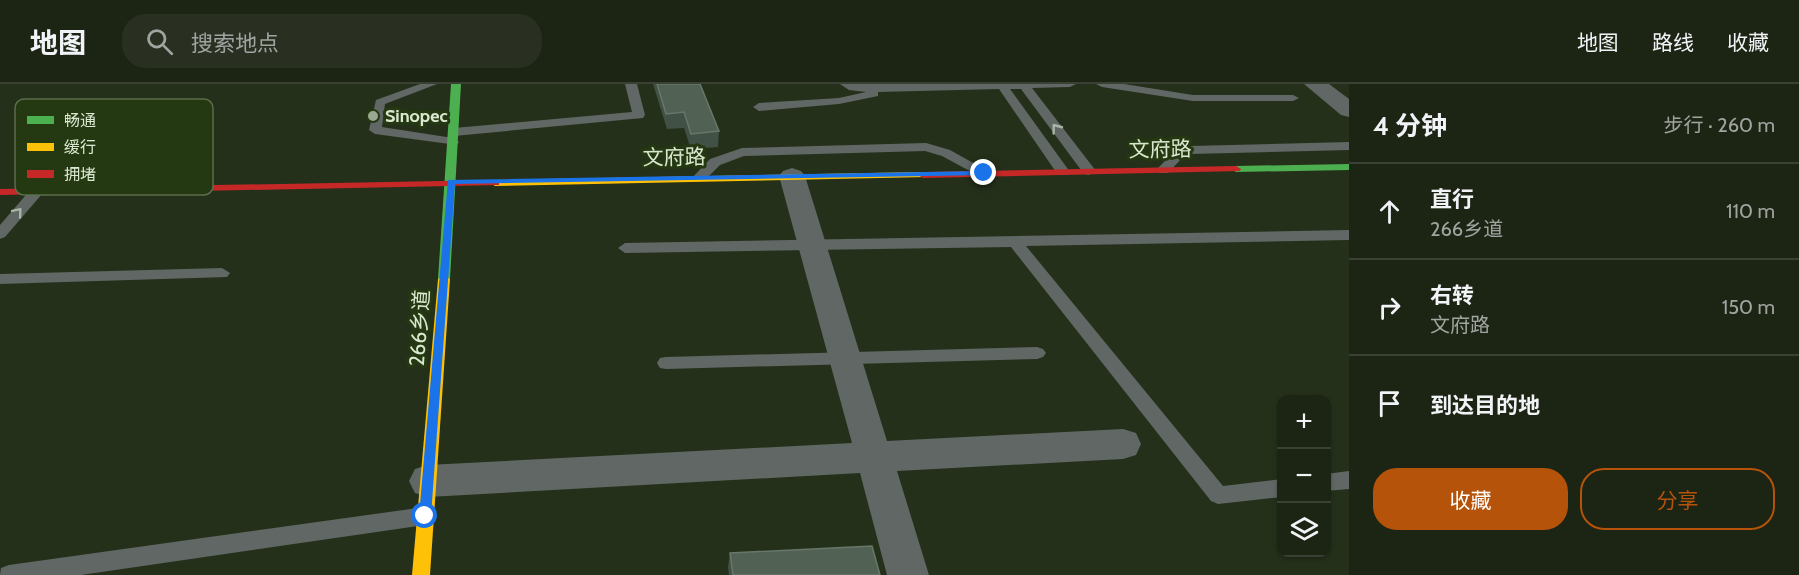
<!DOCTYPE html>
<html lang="zh">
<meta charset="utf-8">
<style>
body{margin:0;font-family:Cabin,"Noto Sans SC",sans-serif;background:#293022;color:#f1f3f6}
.controls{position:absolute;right:18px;bottom:18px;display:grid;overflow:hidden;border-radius:12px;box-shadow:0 2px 4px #0004}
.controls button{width:54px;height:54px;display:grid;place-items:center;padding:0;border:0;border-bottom:2px solid #3a4134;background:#1c2414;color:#f1f3f6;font:30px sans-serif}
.stop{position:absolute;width:18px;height:18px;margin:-14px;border:4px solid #1a73e8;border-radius:50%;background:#fff}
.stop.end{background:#1a73e8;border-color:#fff;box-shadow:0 2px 6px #0008}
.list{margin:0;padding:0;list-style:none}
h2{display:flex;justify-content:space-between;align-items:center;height:78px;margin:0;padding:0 24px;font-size:26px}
h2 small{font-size:20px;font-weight:400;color:#a0a4a0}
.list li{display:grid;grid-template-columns:39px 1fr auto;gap:18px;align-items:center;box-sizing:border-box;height:96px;padding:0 24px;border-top:2px solid #3a4134}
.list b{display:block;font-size:22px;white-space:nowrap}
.list p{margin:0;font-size:20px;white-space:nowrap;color:#a0a4a0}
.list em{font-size:20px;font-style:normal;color:#a0a4a0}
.actions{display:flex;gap:12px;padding:18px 24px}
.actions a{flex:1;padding:14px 0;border:2px solid #b45309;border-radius:24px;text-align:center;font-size:21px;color:#b45309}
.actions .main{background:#b45309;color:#fff}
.icon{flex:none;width:33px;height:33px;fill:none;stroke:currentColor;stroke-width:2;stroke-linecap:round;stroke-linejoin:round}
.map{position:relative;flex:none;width:1349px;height:491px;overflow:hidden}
header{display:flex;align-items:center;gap:36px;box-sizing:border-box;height:84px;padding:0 30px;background:#1c2414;border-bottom:2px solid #3a4134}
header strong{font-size:28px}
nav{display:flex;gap:33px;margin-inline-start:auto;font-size:21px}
.search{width:420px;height:54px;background:#293022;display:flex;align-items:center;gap:15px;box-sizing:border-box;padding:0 21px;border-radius:24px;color:#a0a4a0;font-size:22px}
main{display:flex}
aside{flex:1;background:#1c2414}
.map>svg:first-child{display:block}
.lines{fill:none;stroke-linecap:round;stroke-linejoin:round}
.lane{fill:#606765;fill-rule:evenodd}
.street{fill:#606765;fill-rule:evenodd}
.fast{fill:#4caf50;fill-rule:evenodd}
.slow{fill:#ffc107;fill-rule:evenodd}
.jam{fill:#c62828;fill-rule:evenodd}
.wall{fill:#415146}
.building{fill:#516255;stroke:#677769;stroke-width:1.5}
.oneway{stroke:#aab4a6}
.route{fill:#1a73e8}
.poi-dot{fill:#9ba891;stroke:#243911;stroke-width:2}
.labels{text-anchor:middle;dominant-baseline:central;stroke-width:6;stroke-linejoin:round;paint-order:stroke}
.far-poi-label{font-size:18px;font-weight:bold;fill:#dbe8d1;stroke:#243911;text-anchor:start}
.street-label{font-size:21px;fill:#dbe8d1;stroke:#243911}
.key{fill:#243911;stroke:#5b6e4b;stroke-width:1.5}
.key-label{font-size:16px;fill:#dbe8d1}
</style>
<header>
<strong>地图</strong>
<div class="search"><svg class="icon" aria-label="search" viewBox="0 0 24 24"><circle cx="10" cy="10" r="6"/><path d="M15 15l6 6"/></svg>搜索地点</div>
<nav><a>地图</a><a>路线</a><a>收藏</a></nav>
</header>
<main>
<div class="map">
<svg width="1349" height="491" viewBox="0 0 1349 491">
<rect width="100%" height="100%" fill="#25301a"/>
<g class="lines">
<g class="lane">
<path d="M420 0H437L385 20 382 43 453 54 459 58 457 61 375 50 369 46 376 16Z"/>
<path d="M625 0H637L645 31 643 34 454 52 448 48 454 44 632 28Z"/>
<path d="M840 0H1076L1070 3 1032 4 1096 87 1089 91 1084 90 1021 5H1010L1070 88 1068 91H1058L999 5 878 8V12L839 20 759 27 753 23 759 19 839 14 866 8 849 6Z"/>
<path d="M1096 0H1124L1193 11H1293L1299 14 1293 17H1193L1102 3Z"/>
<path d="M1349 58V66L1191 70 1184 72 1168 89H1158L1156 86 1176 66 1191 62Z"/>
<path d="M926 59 950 66 991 89 984 93 979 92 942 72 925 67 744 72 720 81 704 97H694L692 94 710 75 742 64Z"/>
<path d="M37 103 42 104 44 107 42 110 5 153 0 155V141L32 104Z"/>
<path d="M1349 146V156L1026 162 1223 402 1282 395V413L1218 420 1211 417 1011 163 625 169 618 164 625 159Z"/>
<path d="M222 184 230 189 227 193 0 200V190Z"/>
<path d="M1037 263 1043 265 1046 269 1043 273 1037 275 666 285 660 284 657 279 660 274 666 273Z"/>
<path d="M1349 387V405L1326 407V390Z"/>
<path d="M425 423 432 426 435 432 432 438 425 441 81 491H0L1 484 9 481Z"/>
</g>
<g class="street">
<path d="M1304 0H1329L1349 15V33L1341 31Z"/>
<path d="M792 84 801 87 805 92 887 357 1123 345 1136 349 1141 360 1136 371 1123 375 897 387 929 491H887L860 389 428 413 415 409 409 397 415 385 428 381 852 359 779 92 783 87Z"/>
</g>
<g class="fast">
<path d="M451 0H461L450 195 444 199 438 195Z"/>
<path d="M1349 80V86L1236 88 1231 85 1236 82Z"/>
</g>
<g class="slow">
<path d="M923 88 928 91 927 93 495 102 490 99 495 96Z"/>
<path d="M444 191 450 195 430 491H412L438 195Z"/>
</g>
<g class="jam">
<path d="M1236 82 1241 85 1240 87 923 94 918 91 923 88Z"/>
<path d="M495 96 499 97V101L0 111V105Z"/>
</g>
</g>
<g class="wall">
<path d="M653 0H700L719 47 718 63 691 65 684 44 667 45Z"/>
<path d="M730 469 880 491H729L728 483Z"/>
</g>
<g class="building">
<path d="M657 0H700L719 47 691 50 684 28 666 30Z"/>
<path d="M872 462 880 491H733L730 469Z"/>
</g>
<defs><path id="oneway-chevron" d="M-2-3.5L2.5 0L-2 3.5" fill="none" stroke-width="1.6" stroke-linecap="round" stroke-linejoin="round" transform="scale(1.5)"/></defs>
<g class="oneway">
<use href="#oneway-chevron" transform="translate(1056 44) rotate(-127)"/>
<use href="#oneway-chevron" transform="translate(18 128) rotate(-50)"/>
</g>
<path class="route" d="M984 87H987V91L455 100 431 432 425 437 421 435 419 432 448 96Z"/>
<circle class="poi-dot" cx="373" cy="32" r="6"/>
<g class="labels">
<g class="far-poi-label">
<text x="385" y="32">Sinopec</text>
</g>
<g class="street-label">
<text transform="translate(1160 65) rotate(-1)">文府路</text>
<text transform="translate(674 73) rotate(-1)">文府路</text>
<text transform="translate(419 244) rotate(-86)">266乡道</text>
</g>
</g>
<rect x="15" y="15" width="198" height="96" rx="9" class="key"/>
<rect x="27" y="32" width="27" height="8" fill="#4caf50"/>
<rect x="27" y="59" width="27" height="8" fill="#ffc107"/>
<rect x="27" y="86" width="27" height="8" fill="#c62828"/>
<g class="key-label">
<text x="64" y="42">畅通</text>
<text x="64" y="69">缓行</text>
<text x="64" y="96">拥堵</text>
</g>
</svg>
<div class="controls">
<button>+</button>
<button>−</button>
<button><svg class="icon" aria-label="layers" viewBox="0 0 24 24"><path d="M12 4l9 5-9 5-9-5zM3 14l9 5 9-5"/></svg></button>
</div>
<div class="stop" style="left:425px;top:432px"></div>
<div class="stop end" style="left:984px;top:89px"></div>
</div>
<aside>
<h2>4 分钟<small>步行 · 260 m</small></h2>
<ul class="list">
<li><svg class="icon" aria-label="ahead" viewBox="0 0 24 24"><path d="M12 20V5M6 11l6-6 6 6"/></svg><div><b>直行</b><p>266乡道</p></div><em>110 m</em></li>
<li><svg class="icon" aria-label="right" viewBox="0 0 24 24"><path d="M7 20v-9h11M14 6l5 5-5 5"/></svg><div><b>右转</b><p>文府路</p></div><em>150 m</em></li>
<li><svg class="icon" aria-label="arrive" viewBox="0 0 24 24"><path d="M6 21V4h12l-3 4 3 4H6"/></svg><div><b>到达目的地</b></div></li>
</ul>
<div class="actions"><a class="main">收藏</a><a>分享</a></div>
</aside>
</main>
